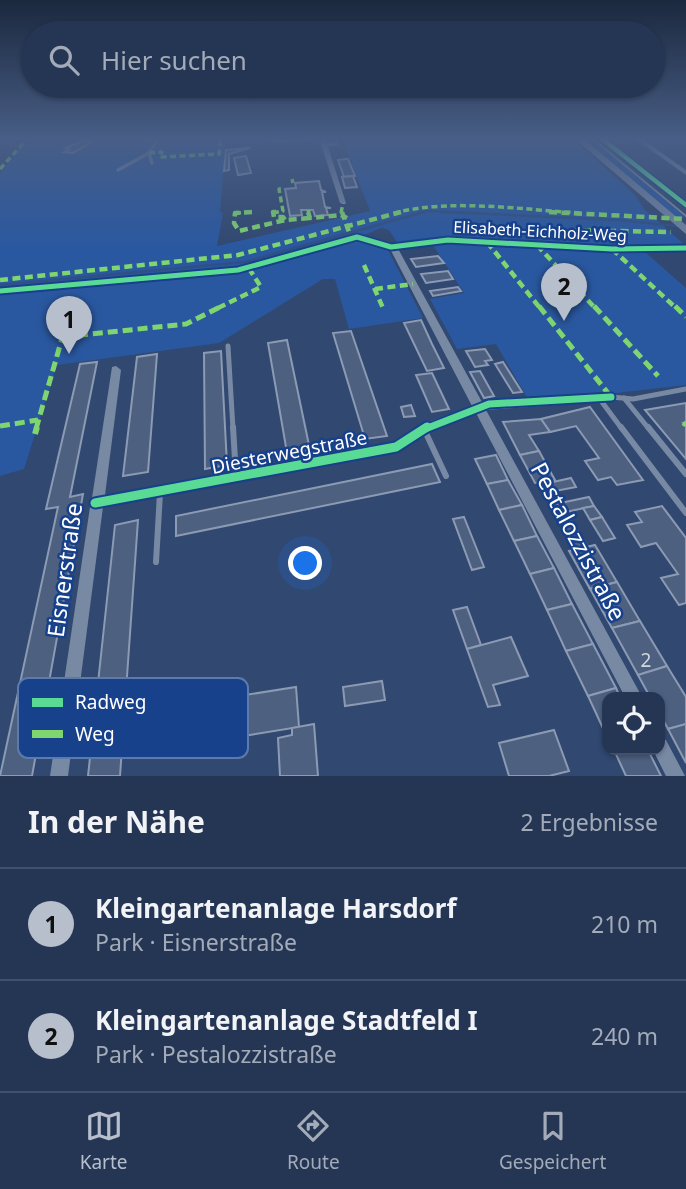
<!DOCTYPE html>
<html lang="de">
<meta charset="utf-8">
<style>
body{margin:0;font-family:"Noto Sans",sans-serif;background:#31415e;color:#f1f3f6}
.controls{position:absolute;right:21px;bottom:21px;display:grid;overflow:hidden;border-radius:14px;box-shadow:0 2px 5px #0004}
.controls button{width:63px;height:63px;display:grid;place-items:center;padding:0;border:0;border-bottom:2px solid #42506b;background:#253654;color:#f1f3f6;font:35px sans-serif}
.you{position:absolute;left:306px;top:564px;width:24px;height:24px;margin:-18px;border:5px solid #fff;border-radius:50%;background:#1a73e8;box-shadow:0 0 0 10px #1a73e833}
.badge{display:grid;place-items:center;width:46px;height:46px;border-radius:50%;background:#b7bfcd;color:#111;font-size:23px;font-weight:700}
.pin{position:absolute;translate:-50% -58px;filter:drop-shadow(0 2px 4px #0008)}
.pin::after{content:'';position:absolute;top:37px;width:24px;height:21px;background:inherit;clip-path:polygon(0 0,100% 0,50% 100%)}
.list{margin:0;padding:0;list-style:none}
h2{display:flex;justify-content:space-between;align-items:center;height:91px;margin:0;padding:0 28px;font-size:30px}
h2 small{font-size:23px;font-weight:400;color:#a3abb8}
.list li{display:grid;grid-template-columns:46px 1fr auto;gap:21px;align-items:center;box-sizing:border-box;height:112px;padding:0 28px;border-top:2px solid #42506b}
.list b{display:block;font-size:26px;white-space:nowrap}
.list p{margin:0;font-size:23px;white-space:nowrap;color:#a3abb8}
.list em{font-size:23px;font-style:normal;color:#a3abb8}
.icon{flex:none;width:38px;height:38px;fill:none;stroke:currentColor;stroke-width:2;stroke-linecap:round;stroke-linejoin:round}
.map{position:relative;flex:none;width:686px;height:776px;overflow:hidden}
.search{position:absolute;background:#253654;box-shadow:0 2px 5px #0004;left:21px;right:21px;top:21px;height:77px;display:flex;align-items:center;gap:18px;box-sizing:border-box;padding:0 24px;border-radius:38px;color:#a3abb8;font-size:26px}
.sheet{height:315px;background:#253654}
nav{display:flex;justify-content:space-around;align-items:center;box-sizing:border-box;height:98px;border-top:2px solid #42506b;background:#253654;font-size:19px;color:#a3abb8}
nav a{display:grid;justify-items:center;gap:4px}
nav .on{color:#b7bfcd}
.map>svg:first-child{display:block}
.green{fill:#2a58a0}
.lines{fill:none;stroke-linecap:round;stroke-linejoin:round}
.stream-far1{stroke:#304f84;stroke-width:2}
.stream{stroke:#304f84;stroke-width:2.5}
.building{fill:#4d6080;stroke:#8c9ab3;stroke-width:2}
.service-far3{stroke:#7889a4;stroke-width:3.5}
.service-far2{stroke:#7889a4;stroke-width:4.5}
.service-far1{stroke:#7889a4;stroke-width:5}
.service{stroke:#7889a4;stroke-width:6}
.minor{fill:#7889a4;fill-rule:evenodd}
.secondary{fill:#7384a1;fill-rule:evenodd}
.tram{stroke:#7989a3;stroke-width:2}
.quiet-far3{stroke:#7fd670;stroke-width:3.5;stroke-dasharray:6 3.5;stroke-linecap:butt}
.quiet-far2{stroke:#7fd670;stroke-width:4.5;stroke-dasharray:8 4.5;stroke-linecap:butt}
.quiet-far1{stroke:#7fd670;stroke-width:5;stroke-dasharray:10 5;stroke-linecap:butt}
.quiet{stroke:#7fd670;stroke-width:6;stroke-dasharray:13 6;stroke-linecap:butt}
.cycleway-far3-casing{stroke:#17418a;stroke-width:7}
.cycleway-far2-casing{stroke:#17418a;stroke-width:9}
.cycleway-far1-casing{stroke:#17418a;stroke-width:11}
.cycleway-casing{stroke:#17418a;stroke-width:13}
.cycleway-far3{stroke:#5adb95;stroke-width:4.5}
.cycleway-far2{stroke:#5adb95;stroke-width:5}
.cycleway-far1{stroke:#5adb95;stroke-width:7}
.cycleway{stroke:#5adb95;stroke-width:9}
.labels{text-anchor:middle;dominant-baseline:central;stroke-width:5;stroke-linejoin:round;paint-order:stroke}
.far-street-label{font-size:16px;fill:#fff;stroke:#17418a}
.street-label{font-size:19px;fill:#fff;stroke:#17418a}
.near-number-label{font-size:19px;fill:#d2d7df}
.near-street-label{font-size:23px;fill:#fff;stroke:#17418a}
.key{fill:#17418a;stroke:#5d7aad;stroke-width:2}
.key-label{font-size:19px;fill:#fff}
</style>
<div class="map">
<svg width="686" height="776" viewBox="0 0 686 776">
<rect width="100%" height="100%" fill="#314870"/>
<g class="green">
<path d="M29 138H226L220 212 223 213 217 246 370 211 342 138H571L635 195 644 209 686 246 626 248 464 239 398 244 389 230 381 228 355 239 388 250 423 318 349 329 335 279H323L219 343 57 365 24 469 0 476V293L224 273 0 292V173Z"/>
<path d="M582 138H591L686 218 675 217Z"/>
<path d="M431 242 645 252 686 288V385L607 394 528 399 496 344 457 349 430 299 464 293Z"/>
</g>
<g class="lines">
<path class="stream-far1" d="M418 213 427 211 480 213"/>
<g class="stream">
<path d="M443 212 619 220 686 227"/>
<path d="M0 285 245 262 424 212"/>
</g>
</g>
<g class="building">
<path d="M84 140 93 141 73 153 64 152 69 149 66 148Z"/>
<path d="M250 148 229 154V170L224 171 226 150Z"/>
<path d="M246 156 251 173 238 175 234 158Z"/>
<path d="M346 159H348L355 176 344 177 338 160Z"/>
<path d="M353 176 357 187 345 188 342 177Z"/>
<path d="M319 181 321 190 326 192H322L325 207 331 208H326L328 215 315 216 313 210H301L302 215 290 216 285 189 296 188 295 183Z"/>
<path d="M438 256 444 263 416 267 411 259Z"/>
<path d="M448 271 453 279 426 283 421 274Z"/>
<path d="M458 287 461 291 433 296 430 291Z"/>
<path d="M421 320 432 344 444 368 427 371 404 323Z"/>
<path d="M351 331 387 436 365 439 333 333Z"/>
<path d="M287 340 310 450 287 453 268 343Z"/>
<path d="M485 349 492 360 485 361 488 365 475 367 466 351Z"/>
<path d="M221 351 227 465 205 469 204 353Z"/>
<path d="M157 354 148 472 123 476 137 357Z"/>
<path d="M97 362 70 497 83 494 32 776H0L58 507 46 509 80 364Z"/>
<path d="M503 362 522 392 513 393 495 364Z"/>
<path d="M480 371 494 396 484 398 470 372Z"/>
<path d="M432 373 449 409 432 412 416 375Z"/>
<path d="M686 403V422L683 423 686 426V459L645 410Z"/>
<path d="M411 405 415 416 404 417 401 407Z"/>
<path d="M590 407 643 480 617 485 611 477 598 480 585 461 599 458 576 426 550 432 541 419Z"/>
<path d="M541 419 550 432 529 435 539 451 520 455 503 422Z"/>
<path d="M539 451 555 480 535 483 520 455Z"/>
<path d="M496 455 508 480 487 484 475 459Z"/>
<path d="M432 464 440 482 176 536V516Z"/>
<path d="M571 478 576 487 545 493 540 485Z"/>
<path d="M508 480 522 505 499 510 487 484Z"/>
<path d="M589 497 594 506 556 514 551 505Z"/>
<path d="M522 505 537 536 514 541 499 510Z"/>
<path d="M594 506 602 517 590 520 583 508Z"/>
<path d="M662 506 686 538V603L679 605 661 578 678 574 656 543 641 547 627 525 642 522 635 512Z"/>
<path d="M464 517 484 567 472 570 453 519Z"/>
<path d="M602 517 615 538 603 541 590 520Z"/>
<path d="M570 519 586 544 575 547 560 521Z"/>
<path d="M138 520 120 776H88L115 525Z"/>
<path d="M537 536 554 568 530 574 514 541Z"/>
<path d="M595 545 617 582 590 589 569 551Z"/>
<path d="M554 568 572 604 547 610 530 574Z"/>
<path d="M617 582 640 621 612 628 590 589Z"/>
<path d="M572 604 593 644 566 651 547 610Z"/>
<path d="M467 607 481 645 467 649 453 610Z"/>
<path d="M640 621 667 666 638 675 612 628Z"/>
<path d="M511 637 528 676 493 685 500 705 488 707 467 649Z"/>
<path d="M593 644 616 688 588 696 566 651Z"/>
<path d="M667 666 686 697V724L668 729 660 714V697H650L638 675Z"/>
<path d="M382 681 385 700 345 706 343 687Z"/>
<path d="M296 687 299 727 218 740 220 699Z"/>
<path d="M616 688 620 697H607V737L588 696Z"/>
<path d="M314 724 318 776H280L278 738 292 735V728Z"/>
<path d="M686 724V763L668 729Z"/>
<path d="M554 730 569 771 549 776H509L499 743Z"/>
<path d="M614 750H648L661 776H626Z"/>
</g>
<g class="lines">
<g class="service-far3">
<path d="M267 138 277 141 314 138"/>
<path d="M143 141 157 140"/>
<path d="M324 145 337 144 336 140"/>
<path d="M149 153 152 163"/>
<path d="M118 170 149 153 159 138"/>
</g>
<path class="service-far2" d="M393 247 448 240 612 249 685 248"/>
<g class="service-far1">
<path d="M228 346 233 429"/>
<path d="M611 397 633 399 686 389"/>
<path d="M599 398 622 429"/>
<path d="M624 398 649 429"/>
</g>
<g class="service">
<path d="M233 427 236 476"/>
<path d="M621 427 686 513"/>
<path d="M648 427 686 474"/>
<path d="M424 429 446 476"/>
<path d="M156 562 160 493"/>
</g>
<g class="minor">
<path d="M319 138H325L346 203 345 204 340 203Z"/>
<path d="M634 138H641L686 170V175Z"/>
<path d="M389 243 396 245 482 402 489 400 611 393 615 394 616 397 615 400 611 401 486 410 642 697H625L476 413 433 429 396 452 103 507 68 776H50L90 507 89 503 92 498 112 367 116 366 121 370 105 495 393 443 425 423 472 406 388 245Z"/>
<path d="M660 737 666 740 685 776H666L653 750H660Z"/>
</g>
<path class="secondary" d="M574 138H583L686 225V234Z"/>
<path class="tram" d="M592 138 686 216"/>
<g class="quiet-far3">
<path d="M149 153 162 152 160 157 219 154 221 138"/>
<path d="M0 169 28 138"/>
<path d="M292 179 293 183"/>
<path d="M308 210 309 213"/>
<path d="M235 213 252 212"/>
<path d="M273 213 283 211 279 189H283"/>
<path d="M341 213 343 203"/>
<path d="M394 213C453 198 522 210 582 213"/>
</g>
<g class="quiet-far2">
<path d="M252 212 235 213 234 223 239 231 285 220 310 218"/>
<path d="M276 212H273L274 217H283L285 220"/>
<path d="M308 212 310 218 341 215 347 218"/>
<path d="M342 212 349 232"/>
<path d="M549 212 686 219"/>
<path d="M558 230 671 232"/>
<path d="M487 242 540 308"/>
<path d="M537 245 595 308"/>
<path d="M612 249 676 308"/>
<path d="M364 265 383 308"/>
<path d="M0 280 238 255 401 212"/>
<path d="M375 289 413 284"/>
<path d="M218 308 261 287 250 270"/>
</g>
<g class="quiet-far1">
<path d="M539 306 611 397"/>
<path d="M594 306 658 376"/>
<path d="M675 306 686 317"/>
<path d="M63 337 186 324 222 306"/>
<path d="M683 423 686 425"/>
<path d="M0 426 38 420"/>
<path d="M36 429 67 321"/>
</g>
<path class="quiet" d="M35 434 37 427"/>
<defs>
<path id="cycleway-far3" d="M601 138 686 205"/>
<path id="cycleway-far2" d="M0 291 238 270 357 237 391 247 448 240 612 249 686 248"/>
<path id="cycleway-far1" d="M425 429 489 404 611 397"/>
<path id="cycleway" d="M95 503 396 447 427 427"/>
</defs>
<use href="#cycleway-far3" class="cycleway-far3-casing"/>
<use href="#cycleway-far2" class="cycleway-far2-casing"/>
<use href="#cycleway-far1" class="cycleway-far1-casing"/>
<use href="#cycleway" class="cycleway-casing"/>
<use href="#cycleway-far3" class="cycleway-far3"/>
<use href="#cycleway-far2" class="cycleway-far2"/>
<use href="#cycleway-far1" class="cycleway-far1"/>
<use href="#cycleway" class="cycleway"/>
</g>
<linearGradient id="sky" x2="0" y2="1"><stop stop-color="#1b283e"/><stop offset="0.56" stop-color="#485e86"/><stop offset="1" stop-color="#485e86" stop-opacity="0"/></linearGradient>
<rect width="686" height="247" fill="url(#sky)"/>
<g class="labels">
<g class="far-street-label">
<text transform="translate(540 231) rotate(3)">Elisabeth-Eichholz-Weg</text>
</g>
<g class="street-label">
<text transform="translate(289 452) rotate(-11)">Diesterwegstraße</text>
</g>
<g class="near-number-label">
<text x="646" y="660">2</text>
</g>
<g class="near-street-label">
<text transform="translate(579 541) rotate(62)">Pestalozzistraße</text>
<text transform="translate(64 570) rotate(-82)">Eisnerstraße</text>
</g>
</g>
<rect x="18" y="678" width="230" height="80" rx="10" class="key"/>
<rect x="32" y="698" width="31" height="9" fill="#5adb95"/>
<rect x="32" y="730" width="31" height="8" fill="#7fd670"/>
<g class="key-label">
<text x="75" y="709">Radweg</text>
<text x="75" y="741">Weg</text>
</g>
</svg>
<div class="controls">
<button><svg class="icon" aria-label="locate" viewBox="0 0 24 24"><circle cx="12" cy="12" r="6"/><path d="M12 2v4M12 18v4M2 12h4M18 12h4"/></svg></button>
</div>
<div class="you"></div>
<div class="pin badge" style="left:69px;top:354px">1</div>
<div class="pin badge" style="left:564px;top:321px">2</div>
<div class="search"><svg class="icon" aria-label="search" viewBox="0 0 24 24"><circle cx="10" cy="10" r="6"/><path d="M15 15l6 6"/></svg>Hier suchen</div>
</div>
<section class="sheet">
<h2>In der Nähe<small>2 Ergebnisse</small></h2>
<ul class="list">
<li><span class="badge">1</span><div><b>Kleingartenanlage Harsdorf</b><p>Park · Eisnerstraße</p></div><em>210 m</em></li>
<li><span class="badge">2</span><div><b>Kleingartenanlage Stadtfeld I</b><p>Park · Pestalozzistraße</p></div><em>240 m</em></li>
</ul>
</section>
<nav>
<a class="on"><svg class="icon" aria-label="map" viewBox="0 0 24 24"><path d="M3 6l6-2 6 2 6-2v14l-6 2-6-2-6 2zM9 4v14M15 6v14"/></svg>Karte</a>
<a><svg class="icon" aria-label="directions" viewBox="0 0 24 24"><path d="M12 3l9 9-9 9-9-9zM9 14v-3h6M13 9l2 2-2 2"/></svg>Route</a>
<a><svg class="icon" aria-label="saved" viewBox="0 0 24 24"><path d="M7 4h10v16l-5-4-5 4z"/></svg>Gespeichert</a>
</nav>
